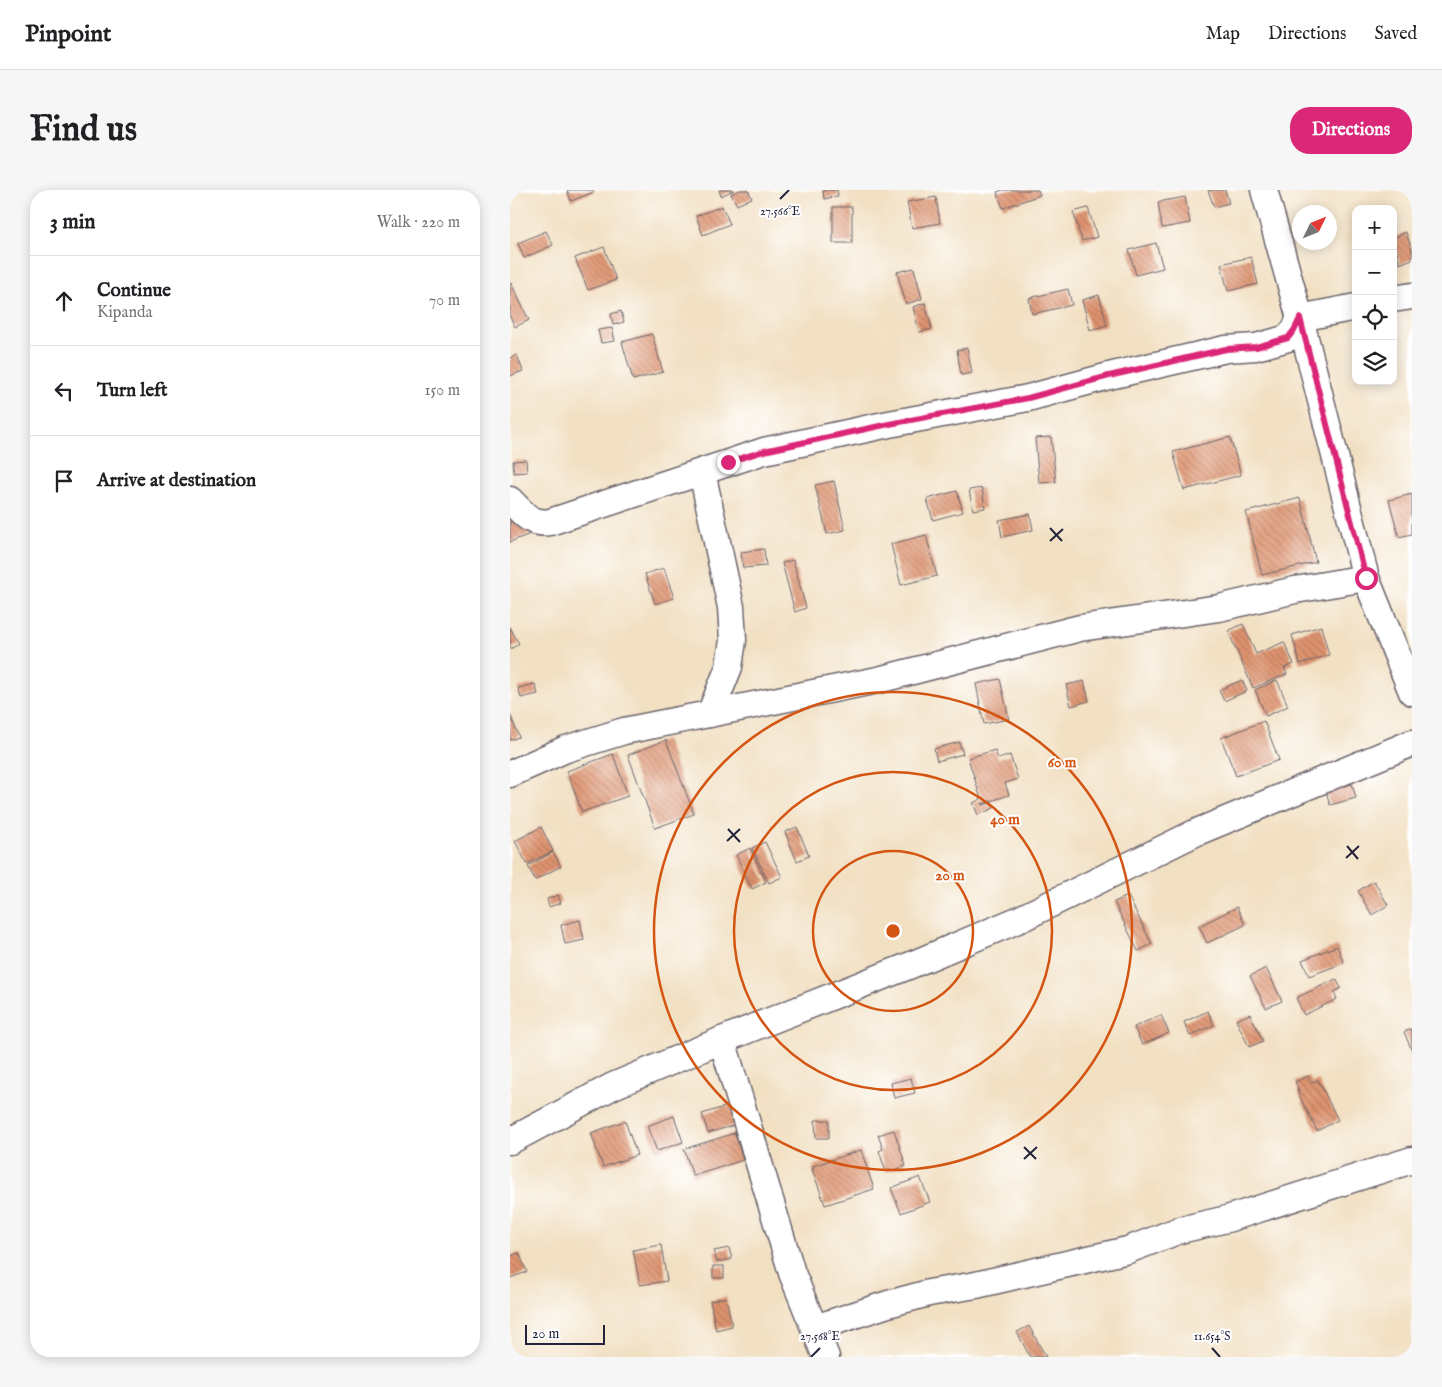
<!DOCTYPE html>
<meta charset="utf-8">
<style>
body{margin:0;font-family:"IM FELL English",serif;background:#f6f6f6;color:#202124}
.controls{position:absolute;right:15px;top:15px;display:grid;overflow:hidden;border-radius:10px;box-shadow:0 2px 12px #0003}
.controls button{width:45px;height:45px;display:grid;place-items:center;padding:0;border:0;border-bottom:1px solid #e0e0e0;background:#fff;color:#202124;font:25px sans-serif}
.compass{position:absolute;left:782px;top:15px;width:45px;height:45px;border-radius:50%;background:#fff;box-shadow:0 2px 12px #0003;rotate:47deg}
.scale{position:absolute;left:15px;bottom:12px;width:80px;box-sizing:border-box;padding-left:5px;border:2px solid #22223b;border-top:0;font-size:14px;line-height:18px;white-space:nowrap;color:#22223b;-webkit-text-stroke:4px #fff;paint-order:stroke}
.stop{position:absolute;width:15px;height:15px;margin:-11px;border:4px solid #db2777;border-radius:50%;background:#fff}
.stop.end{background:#db2777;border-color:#fff;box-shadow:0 1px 5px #0008}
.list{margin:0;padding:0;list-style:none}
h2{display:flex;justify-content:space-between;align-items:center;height:65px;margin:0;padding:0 20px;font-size:21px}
h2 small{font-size:16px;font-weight:400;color:#757577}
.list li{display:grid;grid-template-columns:32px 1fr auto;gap:15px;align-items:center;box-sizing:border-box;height:90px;padding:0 20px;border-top:1px solid #e0e0e0}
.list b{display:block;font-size:19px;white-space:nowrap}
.list p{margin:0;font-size:16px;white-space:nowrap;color:#757577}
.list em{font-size:16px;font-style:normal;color:#757577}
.icon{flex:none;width:28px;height:28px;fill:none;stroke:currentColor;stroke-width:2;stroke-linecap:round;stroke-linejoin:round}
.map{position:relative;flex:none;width:902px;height:1167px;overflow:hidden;border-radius:20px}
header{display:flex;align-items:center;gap:30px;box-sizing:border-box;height:70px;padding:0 25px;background:#fff;border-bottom:1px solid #e0e0e0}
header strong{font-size:24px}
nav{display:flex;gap:28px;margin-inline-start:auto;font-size:18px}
.intro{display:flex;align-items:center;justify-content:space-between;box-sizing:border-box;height:120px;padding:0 30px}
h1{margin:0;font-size:35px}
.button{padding:12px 22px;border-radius:20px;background:#db2777;color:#fff;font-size:18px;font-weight:700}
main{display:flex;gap:30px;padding:0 30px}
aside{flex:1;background:#fff;border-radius:20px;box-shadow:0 2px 12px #0003}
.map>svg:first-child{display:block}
.building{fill:url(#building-back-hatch)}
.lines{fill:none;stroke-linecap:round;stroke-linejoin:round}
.minor-casing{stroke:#6b646b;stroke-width:29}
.minor{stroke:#fff;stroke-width:26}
.route{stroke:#db2777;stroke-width:6}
.ticks{fill:none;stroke:#22223b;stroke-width:2}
.ring{fill:none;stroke:#d45411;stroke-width:2.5}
.ticks-label{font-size:12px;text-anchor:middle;fill:#22223b;stroke:#fff;stroke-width:4;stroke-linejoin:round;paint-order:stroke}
.centre{fill:#d45411;stroke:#fff;stroke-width:2.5}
.ring-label{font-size:15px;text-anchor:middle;font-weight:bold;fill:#d45411;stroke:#fff;stroke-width:4;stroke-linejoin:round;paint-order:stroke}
</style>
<header>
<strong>Pinpoint</strong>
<nav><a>Map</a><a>Directions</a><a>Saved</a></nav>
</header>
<div class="intro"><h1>Find us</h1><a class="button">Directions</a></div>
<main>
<aside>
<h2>3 min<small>Walk · 220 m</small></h2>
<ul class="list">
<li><svg class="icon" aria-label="ahead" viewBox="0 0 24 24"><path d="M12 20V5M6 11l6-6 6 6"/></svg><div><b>Continue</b><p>Kipanda</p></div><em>70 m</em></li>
<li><svg class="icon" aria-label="left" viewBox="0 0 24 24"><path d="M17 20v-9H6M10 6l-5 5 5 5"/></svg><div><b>Turn left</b></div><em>150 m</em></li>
<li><svg class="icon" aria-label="arrive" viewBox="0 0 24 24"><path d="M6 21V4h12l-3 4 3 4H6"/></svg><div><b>Arrive at destination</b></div></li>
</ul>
</aside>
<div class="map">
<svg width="902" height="1167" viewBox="0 0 902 1167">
<defs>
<pattern id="building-back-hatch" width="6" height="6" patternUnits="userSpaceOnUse" patternTransform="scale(1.25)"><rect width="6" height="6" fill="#df936e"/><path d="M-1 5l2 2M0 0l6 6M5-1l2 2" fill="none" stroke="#b4785c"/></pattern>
</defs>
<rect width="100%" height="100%" fill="#fff"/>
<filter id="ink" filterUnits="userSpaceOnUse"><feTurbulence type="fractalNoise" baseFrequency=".02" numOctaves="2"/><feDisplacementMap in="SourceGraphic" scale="10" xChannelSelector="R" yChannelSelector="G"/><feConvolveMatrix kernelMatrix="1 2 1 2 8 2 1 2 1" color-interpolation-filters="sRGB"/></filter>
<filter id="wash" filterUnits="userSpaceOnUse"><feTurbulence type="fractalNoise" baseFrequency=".0096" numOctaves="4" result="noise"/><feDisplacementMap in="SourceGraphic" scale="20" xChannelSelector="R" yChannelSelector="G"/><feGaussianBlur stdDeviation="1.12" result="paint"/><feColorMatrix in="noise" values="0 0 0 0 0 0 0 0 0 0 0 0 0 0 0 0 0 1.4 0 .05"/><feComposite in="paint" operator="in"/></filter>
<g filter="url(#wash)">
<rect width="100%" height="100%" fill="#f2e0c3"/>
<g id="blocks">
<g class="building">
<path d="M57 0H83L84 2 61 11Z"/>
<path d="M209 0H224L211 6Z"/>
<path d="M230 0H238L242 8 227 15 221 4Z"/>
<path d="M313 0H327L328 6 314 9Z"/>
<path d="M493 0H528L530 5 493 18 487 2Z"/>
<path d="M698 0H715L719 13 704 17Z"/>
<path d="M426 7 430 33 402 38 397 12Z"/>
<path d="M675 7 680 33 652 38 648 12Z"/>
<path d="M212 16 220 34 193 45 186 26Z"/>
<rect x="323" y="17" width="19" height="36"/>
<path d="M578 18 587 47 572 51 563 22Z"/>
<path d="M36 41 43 55 14 68 8 53Z"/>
<path d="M896 42 902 60V69L890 74 883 48Z"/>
<path d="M646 53 653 78 626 85 619 60Z"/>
<path d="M94 57 106 90 78 100 65 68Z"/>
<path d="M741 67 748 94 718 101 711 74Z"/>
<path d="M404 78 412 109 396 114 387 82Z"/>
<path d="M1 93 19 130 5 137 0 127V94Z"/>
<path d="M558 99 562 115 522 124 519 108Z"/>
<path d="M589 105 597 135 580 140 572 110Z"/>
<path d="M415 113 422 139 409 142 403 117Z"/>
<path d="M111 121 114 132 103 135 101 124Z"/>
<path d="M102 138 105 151 91 153 88 140Z"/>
<path d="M142 144 153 182 123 190 112 152Z"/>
<path d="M457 158 462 183 451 185 447 160Z"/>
<path d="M7 165 13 181 0 186V168Z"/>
<path d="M541 247 546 292 529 293 525 248Z"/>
<path d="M720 247 731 285 674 300 663 262Z"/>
<path d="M16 270 17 282 4 283 3 271Z"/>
<path d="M324 291 335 340 317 344 305 295Z"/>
<path d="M472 298 475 318 463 320 459 300Z"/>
<path d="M447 301 453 322 423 330 417 309Z"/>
<path d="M902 304V344L889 347 879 310Z"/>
<path d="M790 308 806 372 752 385 736 322Z"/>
<path d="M10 322 20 344 0 352V327Z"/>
<path d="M520 324 523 340 492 347 489 330Z"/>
<path d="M416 345 427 386 391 395 381 354Z"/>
<path d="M254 359 256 376 233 378 231 362Z"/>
<path d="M283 370 296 418 285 422 272 373Z"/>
<path d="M154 378 164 408 145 414 135 384Z"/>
<path d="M733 434 746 464 774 452 784 474 774 478 777 484 743 498 718 441Z"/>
<path d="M811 436 819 465 790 474 782 445Z"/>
<path d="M0 437 9 454 0 459Z"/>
<path d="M490 489 499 529 474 534 466 494Z"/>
<path d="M732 490 737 501 714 511 709 500Z"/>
<path d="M767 490 778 516 756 526 745 500Z"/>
<path d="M574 491 579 511 561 516 556 495Z"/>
<path d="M25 494 28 504 11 508 8 498Z"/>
<path d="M0 524 9 547 0 550Z"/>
<path d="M754 531 769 570 726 586 711 548Z"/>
<path d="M156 550 184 624 145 638 118 565Z"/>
<path d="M449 552 453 564 427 571 424 559Z"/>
<path d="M485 560 488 569 500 565 508 589 495 593 499 605 472 614 473 615 482 612 484 618 468 625 463 613 471 609 458 568Z"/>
<path d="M103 564 118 606 72 622 57 581Z"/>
<path d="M842 594 846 608 820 615 816 601Z"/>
<path d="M31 637 43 661 17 674 5 651Z"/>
<path d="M287 637 299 666 287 671 275 642Z"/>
<path d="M255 652 272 687 259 693 242 658Z"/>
<path d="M240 658 256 692 242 699 226 665Z"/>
<path d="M43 662 51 676 25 690 18 676Z"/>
<path d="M864 691 878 715 862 725 848 701Z"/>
<path d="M48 705 51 713 39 717 37 709Z"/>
<path d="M618 706 642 754 628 761 604 712Z"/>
<path d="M727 717 735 735 697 753 689 736Z"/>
<path d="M70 730 74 750 55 754 51 735Z"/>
<path d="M827 756 834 773 799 786 792 770Z"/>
<path d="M756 778 772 811 756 818 740 786Z"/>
<path d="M826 789 831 798 824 802 827 809 794 825 786 808Z"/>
<path d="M698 821 704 835 680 846 674 832Z"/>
<path d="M740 824 753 851 739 857 726 830Z"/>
<path d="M651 825 659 843 632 855 624 837Z"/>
<path d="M902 839V861L894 842Z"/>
<path d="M798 886 802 893 808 890 828 930 807 941 787 901 789 900 785 892Z"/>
<path d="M401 888 405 903 384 908 381 893Z"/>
<path d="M223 914 229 934 198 943 192 924Z"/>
<path d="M164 926 173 952 147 961 137 936Z"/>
<path d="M305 930H319V948H306Z"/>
<path d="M115 931 127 965 93 977 81 943Z"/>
<path d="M384 940 396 976 376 982 369 961 373 959 368 945Z"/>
<path d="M225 943 233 970 183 986 174 959Z"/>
<path d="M351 960 364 999 315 1015 302 979H304L303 976Z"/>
<path d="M410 987 420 1012 391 1023 381 998Z"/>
<path d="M151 1055 157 1091 130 1095 123 1060Z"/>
<path d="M219 1058 222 1069 207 1072 204 1061Z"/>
<path d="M9 1063 17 1082 0 1088V1066Z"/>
<rect x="203" y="1076" width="11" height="12"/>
<path d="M216 1107 222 1136 206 1140 200 1111Z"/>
<path d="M519 1136 536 1167H520L507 1142Z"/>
</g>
</g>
</g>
<g filter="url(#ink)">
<use href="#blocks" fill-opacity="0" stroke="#6b646b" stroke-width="1"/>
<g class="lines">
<defs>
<g id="minor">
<path d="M754 0 790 128 856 388 902 502"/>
<path d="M883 109 902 106"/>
<path d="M192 282 221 417 223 450 219 477 200 524"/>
<path d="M0 310C13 323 20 335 40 332L254 261 379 234 518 208 599 186 716 159 746 157 764 152 778 148 785 139 790 128 846 117"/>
<path d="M0 584 56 559 114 541 368 490 570 438 709 418 785 400 856 388"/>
<path d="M212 850 282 1083 316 1167"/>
<path d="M0 951 103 896 212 850 401 775 510 729 687 642 902 553"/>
<path d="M305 1138 378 1114 419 1103 466 1095 618 1060 670 1040 717 1029 902 970"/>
</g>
</defs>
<use href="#minor" class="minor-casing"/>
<use href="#minor" class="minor"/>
</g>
</g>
<g class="lines" filter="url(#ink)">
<path class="route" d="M218 272 254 261 379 234 518 208 599 186 716 159 746 157 778 148 785 139 790 128 856 388"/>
</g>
<path class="ticks" d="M270 9 279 0M540 338 552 351M540 351 553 339M218 639 230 652M217 651 230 639M837 656 848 669M836 668 849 656M514 957 526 969M514 969 527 957M702 1158 710 1167M301 1167 310 1158"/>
<g class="ring">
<circle cx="383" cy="741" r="80"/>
<circle cx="383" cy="741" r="159"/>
<circle cx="383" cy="741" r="239"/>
</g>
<g class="ticks-label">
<text x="270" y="25">27.566°E</text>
<text x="702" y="1150">11.654°S</text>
<text x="310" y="1150">27.568°E</text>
</g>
<circle cx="383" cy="741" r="8" class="centre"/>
<g class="ring-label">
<text x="552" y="577">60 m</text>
<text x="495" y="634">40 m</text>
<text x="440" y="690">20 m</text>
</g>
</svg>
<div class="controls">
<button>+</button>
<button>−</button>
<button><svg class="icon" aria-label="locate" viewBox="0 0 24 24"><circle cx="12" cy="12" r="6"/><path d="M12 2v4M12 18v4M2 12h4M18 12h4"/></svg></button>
<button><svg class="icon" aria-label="layers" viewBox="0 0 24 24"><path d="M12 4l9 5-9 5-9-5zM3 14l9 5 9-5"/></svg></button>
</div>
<svg class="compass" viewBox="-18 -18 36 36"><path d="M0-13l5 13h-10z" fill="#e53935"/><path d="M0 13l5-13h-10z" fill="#757577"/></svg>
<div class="scale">20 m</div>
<div class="stop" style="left:856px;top:388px"></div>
<div class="stop end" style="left:218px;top:272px"></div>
</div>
</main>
